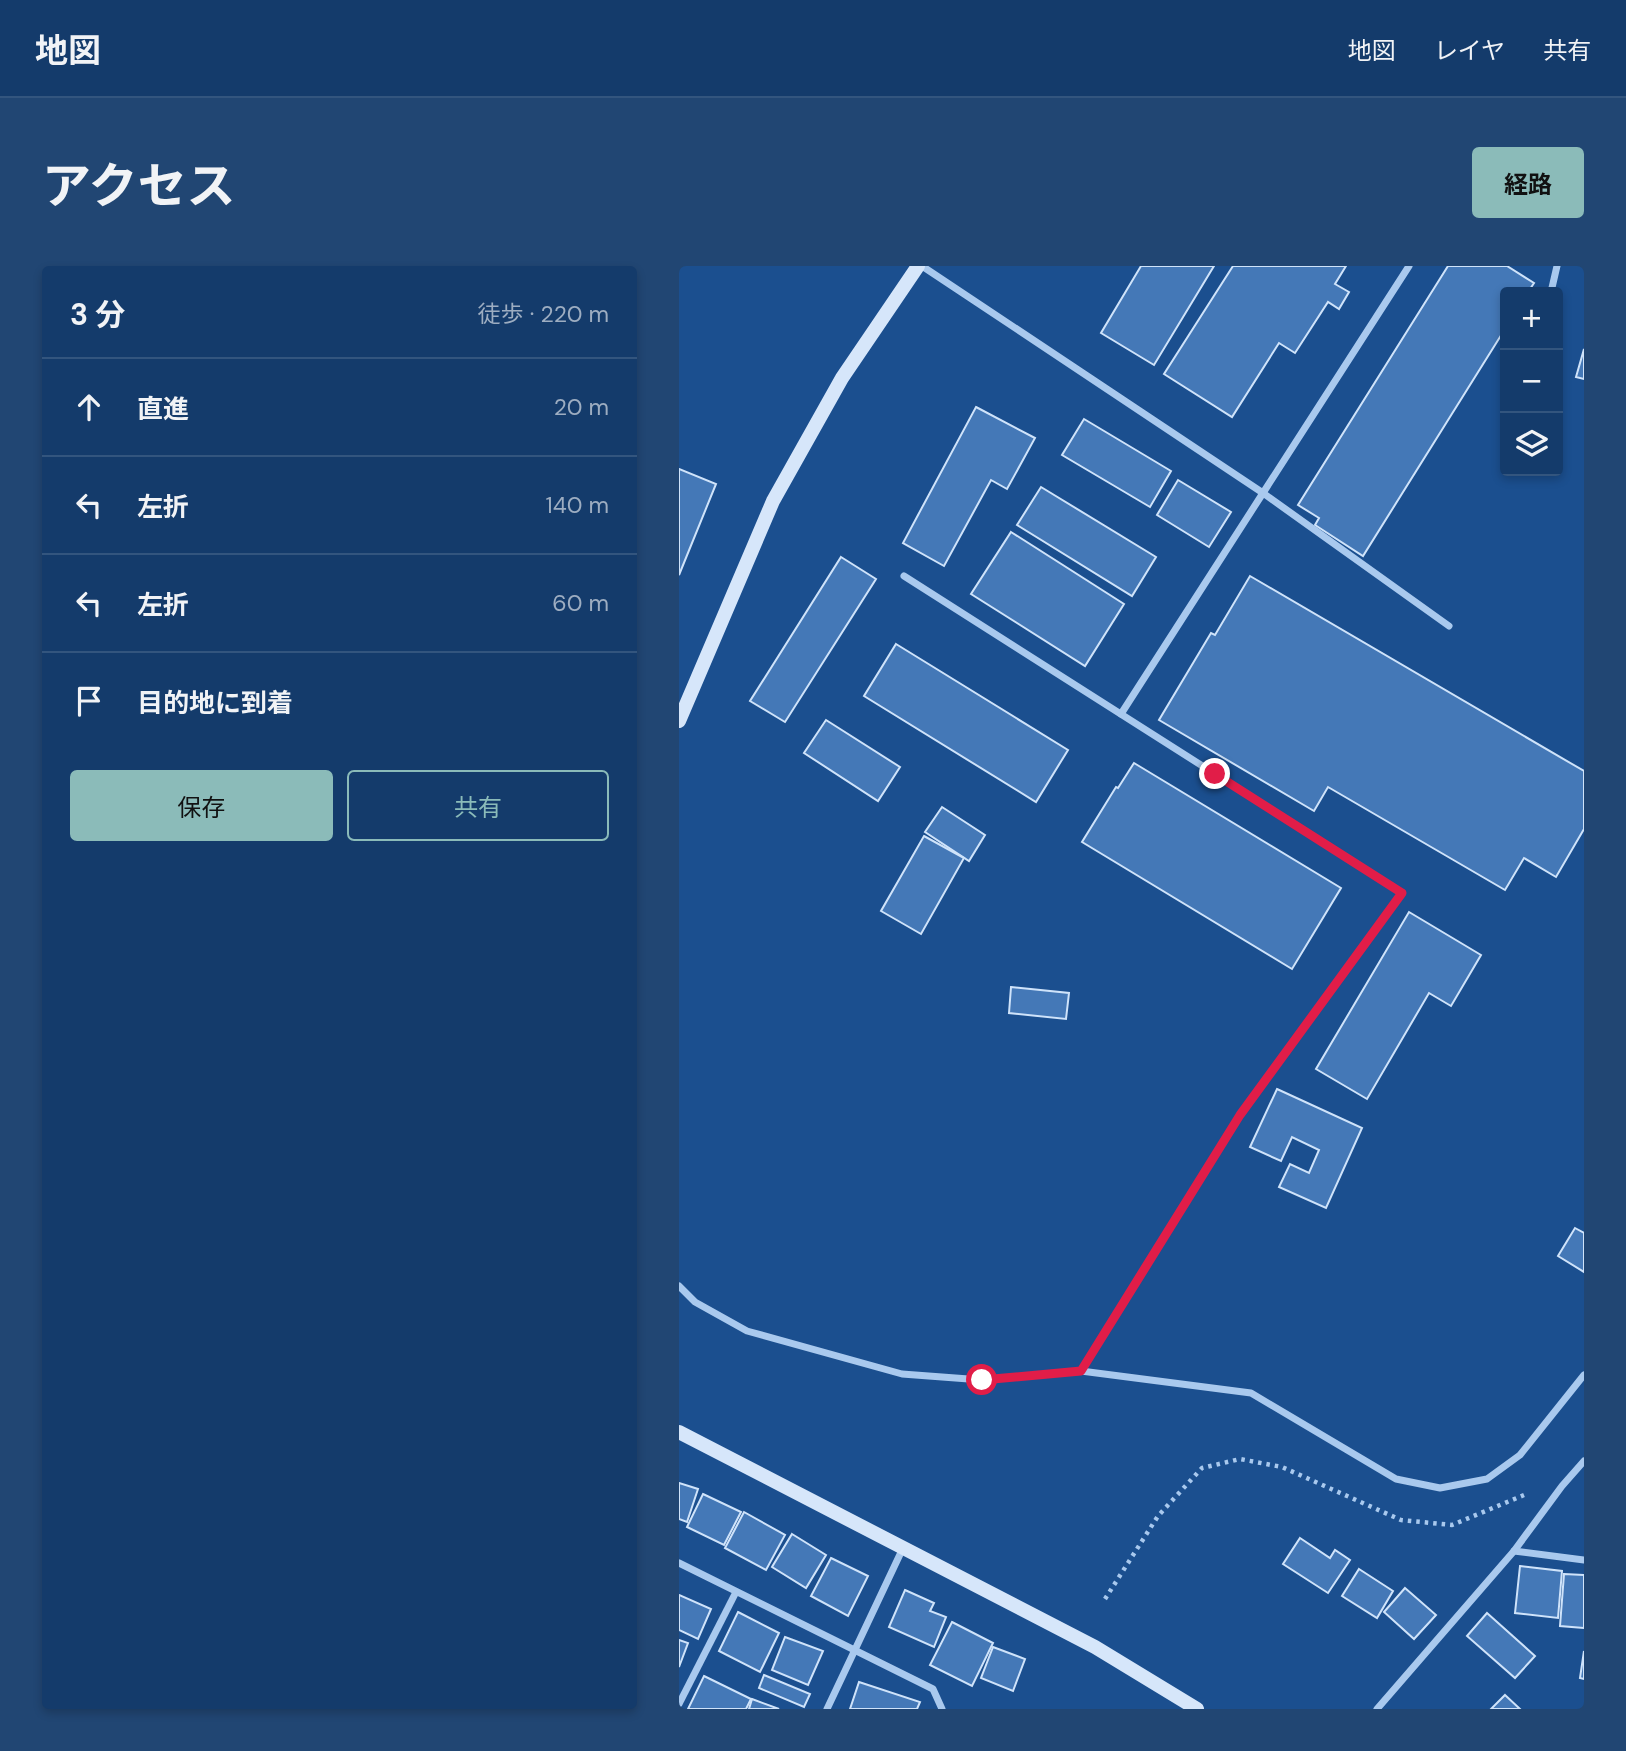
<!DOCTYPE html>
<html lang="ja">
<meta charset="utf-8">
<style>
body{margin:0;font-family:"DM Sans","Noto Sans JP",sans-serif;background:#214673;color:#f1f3f6}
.controls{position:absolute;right:21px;top:21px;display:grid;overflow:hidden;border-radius:7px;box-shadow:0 4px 10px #0003}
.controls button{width:63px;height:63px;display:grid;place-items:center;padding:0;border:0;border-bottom:2px solid #33557e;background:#143b6b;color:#f1f3f6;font:35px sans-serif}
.stop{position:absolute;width:21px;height:21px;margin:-16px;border:5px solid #e11d48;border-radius:50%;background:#fff}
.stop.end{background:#e11d48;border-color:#fff;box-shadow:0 2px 7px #0008}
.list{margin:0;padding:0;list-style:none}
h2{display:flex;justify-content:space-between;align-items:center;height:91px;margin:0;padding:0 28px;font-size:30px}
h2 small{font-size:23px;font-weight:400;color:#9dadc1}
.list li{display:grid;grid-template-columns:46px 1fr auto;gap:21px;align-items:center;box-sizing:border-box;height:98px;padding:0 28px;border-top:2px solid #33557e}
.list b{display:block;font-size:26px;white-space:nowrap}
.list em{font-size:23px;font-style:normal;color:#9dadc1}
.actions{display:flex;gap:14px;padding:21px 28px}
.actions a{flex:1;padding:16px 0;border:2px solid #8bbbb9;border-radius:7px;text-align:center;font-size:24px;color:#8bbbb9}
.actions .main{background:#8bbbb9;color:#111}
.icon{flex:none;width:38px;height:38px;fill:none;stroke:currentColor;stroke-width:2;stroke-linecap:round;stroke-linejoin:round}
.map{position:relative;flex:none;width:905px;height:1443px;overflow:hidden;border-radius:7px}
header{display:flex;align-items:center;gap:42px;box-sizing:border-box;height:98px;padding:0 35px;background:#143b6b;border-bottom:2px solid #33557e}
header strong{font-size:33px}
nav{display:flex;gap:38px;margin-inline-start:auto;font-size:24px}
.intro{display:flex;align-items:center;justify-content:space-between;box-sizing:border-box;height:168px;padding:0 42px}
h1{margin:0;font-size:49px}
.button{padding:18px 32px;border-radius:7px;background:#8bbbb9;color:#111;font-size:24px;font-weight:700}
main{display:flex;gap:42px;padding:0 42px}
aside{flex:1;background:#143b6b;border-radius:7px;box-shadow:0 4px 10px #0003}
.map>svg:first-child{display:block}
.building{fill:#4478b7;stroke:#cfe3fa;stroke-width:2}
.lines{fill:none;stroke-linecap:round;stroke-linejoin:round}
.path{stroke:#a9c9ee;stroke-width:4.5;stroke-dasharray:3.5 5;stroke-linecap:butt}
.street{stroke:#a9c9ee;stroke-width:7}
.secondary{stroke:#d6e6fa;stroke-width:14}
.route{stroke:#e11d48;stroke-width:9}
</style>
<header>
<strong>地図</strong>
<nav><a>地図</a><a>レイヤ</a><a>共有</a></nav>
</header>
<div class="intro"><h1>アクセス</h1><a class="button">経路</a></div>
<main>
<aside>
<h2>3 分<small>徒歩 · 220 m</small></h2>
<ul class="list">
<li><svg class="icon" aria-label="ahead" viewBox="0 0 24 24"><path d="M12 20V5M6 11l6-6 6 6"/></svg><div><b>直進</b></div><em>20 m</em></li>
<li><svg class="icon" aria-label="left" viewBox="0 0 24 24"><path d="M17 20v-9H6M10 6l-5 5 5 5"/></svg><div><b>左折</b></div><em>140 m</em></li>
<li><svg class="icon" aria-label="left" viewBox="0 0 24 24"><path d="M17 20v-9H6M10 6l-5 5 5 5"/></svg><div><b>左折</b></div><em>60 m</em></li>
<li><svg class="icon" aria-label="arrive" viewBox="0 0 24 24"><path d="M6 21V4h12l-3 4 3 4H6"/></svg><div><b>目的地に到着</b></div></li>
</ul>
<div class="actions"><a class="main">保存</a><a>共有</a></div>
</aside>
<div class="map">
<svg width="905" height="1443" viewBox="0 0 905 1443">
<rect width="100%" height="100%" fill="#1b4f8f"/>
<g class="building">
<path d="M462 0H535L475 99 422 67Z"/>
<path d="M554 0H667L656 18 670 26 660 43 649 36 616 87 600 77 553 151 485 108Z"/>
<path d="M769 0H828L855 17 849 26H826V63L684 290 636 259 640 252 619 239Z"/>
<path d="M905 83V113L897 111Z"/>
<path d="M297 141 356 172 328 223 312 214 265 300 224 277Z"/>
<path d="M405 153 492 205 471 241 383 189Z"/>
<path d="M0 203 37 218 0 309Z"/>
<path d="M499 214 552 246 530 281 478 249Z"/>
<path d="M362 221 477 291 453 330 338 259Z"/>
<path d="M332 266 445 338 406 400 292 328Z"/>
<path d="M162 291 197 313 106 456 71 435Z"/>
<path d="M571 310 905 505V563L877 611 845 592 826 624 649 521 635 545 480 454 532 367 536 369Z"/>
<path d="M217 378 389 484 357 536 185 430Z"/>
<path d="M147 454 221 501 199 535 125 487Z"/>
<path d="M455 497 662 622 613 703 403 576 437 521 439 522Z"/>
<path d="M263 541 306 569 290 595 246 566Z"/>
<path d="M245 570 285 592 242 668 202 645Z"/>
<path d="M730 646 802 689 772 740 750 727 688 833 637 803Z"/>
<path d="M332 721 390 727 387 753 330 747Z"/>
<path d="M598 823 683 862 647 942 600 921 611 898 630 907 640 884 613 871 602 895 571 881Z"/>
<path d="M896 962 905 967V1006L879 990Z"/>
<path d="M0 1217 19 1223 8 1256 0 1253Z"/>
<path d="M24 1228 62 1246 45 1279 8 1261Z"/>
<path d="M65 1246 106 1269 87 1304 46 1282Z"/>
<path d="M113 1268 147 1289 127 1322 93 1301Z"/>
<path d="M621 1272 651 1292 656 1284 671 1294 649 1327 604 1298Z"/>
<path d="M152 1292 189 1310 169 1350 132 1330Z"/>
<path d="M841 1300 883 1305 879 1352 836 1347Z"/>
<path d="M680 1303 714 1325 698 1352 663 1330Z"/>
<path d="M885 1308 905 1309V1362L881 1360Z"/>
<path d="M726 1322 757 1349 735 1373 705 1346Z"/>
<path d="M226 1324 255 1337 251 1345 267 1351 255 1381 210 1361Z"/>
<path d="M0 1329 32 1343 19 1373 0 1364Z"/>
<path d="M59 1346 100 1367 81 1406 40 1385Z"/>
<path d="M808 1347 856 1390 836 1412 788 1370Z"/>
<path d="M273 1356 314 1377 293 1420 251 1399Z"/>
<path d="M106 1371 144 1385 129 1419 93 1404Z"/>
<path d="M0 1374 9 1377 0 1401Z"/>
<path d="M314 1381 346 1393 334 1425 302 1412Z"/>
<path d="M905 1385V1413L901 1412Z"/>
<path d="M85 1409 131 1428 125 1441 80 1422Z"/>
<path d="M25 1410 72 1433 67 1443H9Z"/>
<path d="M180 1416 241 1436 238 1443H171Z"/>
<path d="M826 1429 841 1443H812Z"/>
<path d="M73 1433 100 1443H70Z"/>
</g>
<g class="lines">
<path class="path" d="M426 1333 479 1250 523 1202 561 1193 603 1201 722 1254 773 1259 845 1229"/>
<g class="street">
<path d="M243 0 584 227 730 0"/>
<path d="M872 26 878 0"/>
<path d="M225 310 723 627 561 849 402 1105"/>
<path d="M442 448 584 227 770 360"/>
<path d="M0 1020 16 1036 68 1065 223 1108 303 1114 402 1105 572 1127 717 1213 761 1222 808 1213 841 1189 905 1109"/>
<path d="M835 1285 905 1294"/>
<path d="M0 1297 254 1423 263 1443"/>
<path d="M0 1438 57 1326"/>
<path d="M148 1443 224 1282"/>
<path d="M698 1443 835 1285 883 1220 905 1195"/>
</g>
<g class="secondary">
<path d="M0 455 94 235 163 112 239 0"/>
<path d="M0 1166 416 1381 518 1443"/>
</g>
</g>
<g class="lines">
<path class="route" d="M303 1114 402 1105 561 849 723 627 536 508"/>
</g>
</svg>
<div class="controls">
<button>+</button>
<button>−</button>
<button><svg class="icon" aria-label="layers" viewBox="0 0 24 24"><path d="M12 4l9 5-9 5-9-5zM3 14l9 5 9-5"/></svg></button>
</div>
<div class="stop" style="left:303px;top:1114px"></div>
<div class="stop end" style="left:536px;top:508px"></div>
</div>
</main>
